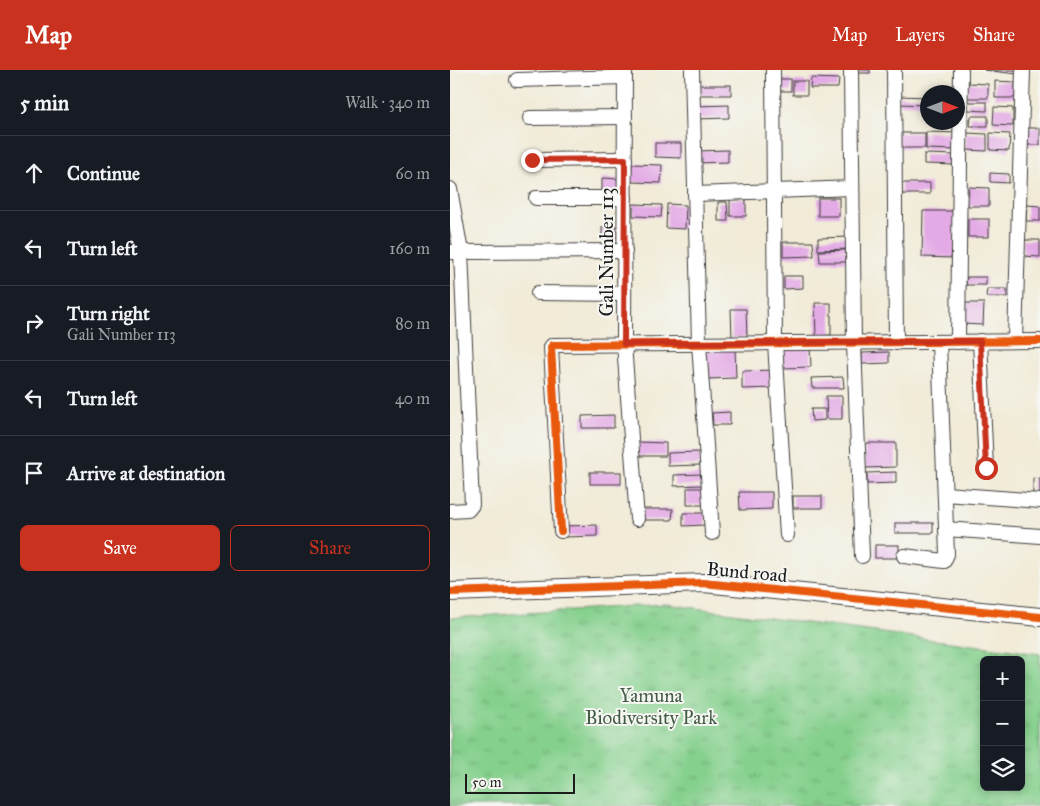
<!DOCTYPE html>
<meta charset="utf-8">
<style>
body{margin:0;font-family:"IM FELL Great Primer",serif;background:#20242c;color:#f1f3f6}
.controls{position:absolute;right:15px;bottom:15px;display:grid;overflow:hidden;border-radius:8px;box-shadow:0 2px 8px #0003}
.controls button{width:45px;height:45px;display:grid;place-items:center;padding:0;border:0;border-bottom:1px solid #363941;background:#171b24;color:#f1f3f6;font:25px sans-serif}
.compass{position:absolute;left:470px;top:15px;width:45px;height:45px;border-radius:50%;background:#171b24;box-shadow:0 2px 8px #0003;rotate:90deg}
.scale{position:absolute;left:15px;bottom:12px;width:110px;box-sizing:border-box;padding-left:5px;border:2px solid #1c1c1c;border-top:0;font-size:14px;line-height:18px;white-space:nowrap;color:#1c1c1c;-webkit-text-stroke:4px #f6f6f2;paint-order:stroke}
.stop{position:absolute;width:15px;height:15px;margin:-11px;border:4px solid #c8321e;border-radius:50%;background:#fff}
.stop.end{background:#c8321e;border-color:#fff;box-shadow:0 1px 5px #0008}
.list{margin:0;padding:0;list-style:none}
h2{display:flex;justify-content:space-between;align-items:center;height:65px;margin:0;padding:0 20px;font-size:21px}
h2 small{font-size:16px;font-weight:400;color:#9ea1a6}
.list li{display:grid;grid-template-columns:32px 1fr auto;gap:15px;align-items:center;box-sizing:border-box;height:75px;padding:0 20px;border-top:1px solid #363941}
.list b{display:block;font-size:19px;white-space:nowrap}
.list p{margin:0;font-size:16px;white-space:nowrap;color:#9ea1a6}
.list em{font-size:16px;font-style:normal;color:#9ea1a6}
.actions{display:flex;gap:10px;padding:15px 20px}
.actions a{flex:1;padding:11px 0;border:1px solid #c8321e;border-radius:8px;text-align:center;font-size:18px;color:#c8321e}
.actions .main{background:#c8321e;color:#fff}
.icon{flex:none;width:28px;height:28px;fill:none;stroke:currentColor;stroke-width:2;stroke-linecap:round;stroke-linejoin:round}
.map{position:relative;flex:none;width:590px;height:736px;overflow:hidden}
header{display:flex;align-items:center;gap:30px;box-sizing:border-box;height:70px;padding:0 25px;background:#c8321e;color:#fff}
header strong{font-size:24px}
nav{display:flex;gap:28px;margin-inline-start:auto;font-size:18px}
main{display:flex}
aside{flex:1;background:#171b24}
.map>svg:first-child{display:block}
.grass{fill:url(#grass-tufts);stroke:#507654;fill-rule:evenodd}
.building{fill:#e3aae5}
.lines{fill:none;stroke-linecap:round;stroke-linejoin:round}
.minor-casing{stroke:#3c3b38;stroke-width:16}
.tertiary-casing{stroke:#3c3b38;stroke-width:20}
.minor{stroke:#fff;stroke-width:14}
.tertiary{stroke:#fff;stroke-width:18}
.cycleway-casing{stroke:#f6f6f2;stroke-width:11}
.cycleway{stroke:#e8590c;stroke-width:8}
.route{stroke:#c8321e;stroke-width:6}
.labels{text-anchor:middle;dominant-baseline:central;stroke-width:4;stroke-linejoin:round;paint-order:stroke}
.street-label{font-size:19px;fill:#1c1c1c;stroke:#f6f6f2}
.park-label{font-size:19px;fill:#415b44;stroke:#f6f6f2}
</style>
<header>
<strong>Map</strong>
<nav><a>Map</a><a>Layers</a><a>Share</a></nav>
</header>
<main>
<aside>
<h2>5 min<small>Walk · 340 m</small></h2>
<ul class="list">
<li><svg class="icon" aria-label="ahead" viewBox="0 0 24 24"><path d="M12 20V5M6 11l6-6 6 6"/></svg><div><b>Continue</b></div><em>60 m</em></li>
<li><svg class="icon" aria-label="left" viewBox="0 0 24 24"><path d="M17 20v-9H6M10 6l-5 5 5 5"/></svg><div><b>Turn left</b></div><em>160 m</em></li>
<li><svg class="icon" aria-label="right" viewBox="0 0 24 24"><path d="M7 20v-9h11M14 6l5 5-5 5"/></svg><div><b>Turn right</b><p>Gali Number 113</p></div><em>80 m</em></li>
<li><svg class="icon" aria-label="left" viewBox="0 0 24 24"><path d="M17 20v-9H6M10 6l-5 5 5 5"/></svg><div><b>Turn left</b></div><em>40 m</em></li>
<li><svg class="icon" aria-label="arrive" viewBox="0 0 24 24"><path d="M6 21V4h12l-3 4 3 4H6"/></svg><div><b>Arrive at destination</b></div></li>
</ul>
<div class="actions"><a class="main">Save</a><a>Share</a></div>
</aside>
<div class="map">
<svg width="590" height="736" viewBox="0 0 590 736">
<defs>
<pattern id="grass-tufts" width="24" height="20" patternUnits="userSpaceOnUse" patternTransform="scale(1.25)"><rect width="24" height="20" fill="#85d08d"/><path d="M3 7l-1-3M5 7V3M7 7l1-3M15 17l-1-3M17 17v-4M19 17l1-3" fill="none" stroke="#72b279"/></pattern>
</defs>
<rect width="100%" height="100%" fill="#f6f6f2"/>
<filter id="ink" filterUnits="userSpaceOnUse"><feTurbulence type="fractalNoise" baseFrequency=".02" numOctaves="2"/><feDisplacementMap in="SourceGraphic" scale="10" xChannelSelector="R" yChannelSelector="G"/><feConvolveMatrix kernelMatrix="1 2 1 2 8 2 1 2 1" color-interpolation-filters="sRGB"/></filter>
<filter id="wash" filterUnits="userSpaceOnUse"><feTurbulence type="fractalNoise" baseFrequency=".0096" numOctaves="4" result="noise"/><feDisplacementMap in="SourceGraphic" scale="20" xChannelSelector="R" yChannelSelector="G"/><feGaussianBlur stdDeviation="1.12" result="paint"/><feColorMatrix in="noise" values="0 0 0 0 0 0 0 0 0 0 0 0 0 0 0 0 0 1.4 0 .05"/><feComposite in="paint" operator="in"/></filter>
<g filter="url(#wash)">
<rect width="100%" height="100%" fill="#f1ebd8"/>
<path class="grass" d="M215 534 590 584V736H0V548ZM534 590H571V717H534Z"/>
<g id="blocks">
<g class="building">
<rect x="406" y="0" width="14" height="3"/>
<path d="M534 0H567V4Z"/>
<path d="M361 8 389 9 388 18H360Z"/>
<rect x="327" y="9" width="14" height="12"/>
<rect x="343" y="11" width="14" height="14"/>
<path d="M545 11 565 12V28H545Z"/>
<path d="M518 13 538 14V28H517Z"/>
<rect x="246" y="15" width="35" height="10"/>
<path d="M449 26 478 27V35L449 34Z"/>
<path d="M518 32H537V41L518 40Z"/>
<path d="M279 35V48L246 49V36Z"/>
<path d="M544 37 563 38V56L543 55Z"/>
<path d="M521 46H538V56H520Z"/>
<rect x="573" y="58" width="17" height="17"/>
<path d="M476 62 509 63 508 80 476 79Z"/>
<rect x="445" y="63" width="30" height="15"/>
<path d="M516 63 537 64V81L516 80Z"/>
<path d="M540 63 560 64 559 81 540 80Z"/>
<path d="M205 73H231V88L205 87Z"/>
<path d="M278 80V92L246 93V81Z"/>
<path d="M474 84 507 85V95L474 94Z"/>
<path d="M182 94 212 95 211 113 181 112Z"/>
<path d="M540 103 559 104V113L540 112Z"/>
<path d="M152 108 171 109 170 124 152 123Z"/>
<rect x="451" y="113" width="29" height="11"/>
<path d="M519 117 539 118V136H518Z"/>
<rect x="368" y="128" width="21" height="18"/>
<rect x="280" y="129" width="16" height="17"/>
<path d="M268 132H277L278 151H268Z"/>
<path d="M183 134 212 135 211 147 183 146Z"/>
<path d="M217 134 236 135 235 159 216 158Z"/>
<path d="M577 135 590 136V151H576Z"/>
<path d="M473 141H506L505 188 472 187Z"/>
<rect x="518" y="149" width="21" height="18"/>
<path d="M152 157H171V167L152 168Z"/>
<path d="M400 167V179L368 180V168Z"/>
<path d="M573 170H590V187L573 186Z"/>
<path d="M333 172H363L364 186 333 187Z"/>
<path d="M396 180V192H370L369 181Z"/>
<path d="M334 206H353V218L334 219Z"/>
<path d="M517 207H536V215H516Z"/>
<path d="M537 219H557V227H536Z"/>
<path d="M365 233H381V265L366 266Z"/>
<path d="M512 233H534L533 255 512 254Z"/>
<path d="M281 239H296L297 267 282 268Z"/>
<path d="M332 278H360L361 297 333 298Z"/>
<path d="M285 279 286 308 256 309 255 280Z"/>
<path d="M439 282V293L412 294V283Z"/>
<path d="M325 300V318L292 319V301Z"/>
<path d="M393 307 394 318H362L361 308Z"/>
<path d="M376 326H392V349H377Z"/>
<path d="M361 339H375V350L362 351Z"/>
<path d="M280 342V355H263L262 343Z"/>
<path d="M164 345V358H132V346Z"/>
<path d="M188 372 216 373V386H188Z"/>
<path d="M415 373H446V397L415 398Z"/>
<path d="M250 382V395L218 396V383Z"/>
<rect x="140" y="402" width="31" height="12"/>
<path d="M446 402V413L417 414V403Z"/>
<path d="M253 404V415L224 416V405Z"/>
<path d="M583 408 590 409V427H583Z"/>
<path d="M237 418H253L254 435H237Z"/>
<path d="M289 422H322V439L290 440Z"/>
<rect x="343" y="426" width="29" height="12"/>
<path d="M189 439H223L222 450H189Z"/>
<path d="M233 443H255V455L233 456Z"/>
<rect x="445" y="453" width="38" height="10"/>
<path d="M147 455V466L115 467V456Z"/>
<rect x="425" y="475" width="24" height="13"/>
</g>
</g>
</g>
<g filter="url(#ink)">
<use href="#blocks" fill-opacity="0" stroke="#3c3b38" stroke-width="1"/>
<g class="lines">
<defs>
<g id="minor">
<path d="M175 0 174 274 187 449"/>
<path d="M242 0 249 273 262 463"/>
<path d="M323 0 325 273 337 465"/>
<path d="M401 0 404 273 412 486"/>
<path d="M444 0 446 273"/>
<path d="M67 10 175 7"/>
<path d="M80 48 175 47"/>
<path d="M81 90 175 89"/>
<path d="M0 119 11 182 175 181"/>
<path d="M245 124 402 118"/>
<path d="M86 128H175"/>
<path d="M0 182H11L22 435 18 440 0 441"/>
<path d="M88 223 174 224"/>
<path d="M530 271 536 398"/>
<path d="M565 271 573 0"/>
<path d="M508 272 511 0"/>
<path d="M495 424 590 431"/>
<path d="M496 459 590 466"/>
<path d="M111 461 101 277 103 275 590 271"/>
<path d="M454 486 494 491 497 484 489 272"/>
</g>
<path id="tertiary" d="M0 522 254 513 590 547"/>
</defs>
<use href="#minor" class="minor-casing"/>
<use href="#tertiary" class="tertiary-casing"/>
<use href="#minor" class="minor"/>
<use href="#tertiary" class="tertiary"/>
<defs>
<g id="cycleway">
<path d="M111 461 101 277 103 275 590 271"/>
<path d="M0 522 254 513 590 547"/>
</g>
</defs>
<use href="#cycleway" class="cycleway-casing"/>
<use href="#cycleway" class="cycleway"/>
</g>
</g>
<g class="lines" filter="url(#ink)">
<path class="route" d="M82 90 175 89 174 274 530 271 536 398"/>
</g>
<g class="labels">
<g class="street-label">
<text transform="translate(156 182) rotate(-90)">Gali Number 113</text>
<text transform="translate(297 502) rotate(5)">Bund road</text>
</g>
<g class="park-label">
<text x="201" y="625">Yamuna<tspan x="201" dy="22">Biodiversity Park</tspan></text>
</g>
</g>
</svg>
<div class="controls">
<button>+</button>
<button>−</button>
<button><svg class="icon" aria-label="layers" viewBox="0 0 24 24"><path d="M12 4l9 5-9 5-9-5zM3 14l9 5 9-5"/></svg></button>
</div>
<svg class="compass" viewBox="-18 -18 36 36"><path d="M0-13l5 13h-10z" fill="#e53935"/><path d="M0 13l5-13h-10z" fill="#9ea1a6"/></svg>
<div class="scale">50 m</div>
<div class="stop" style="left:536px;top:398px"></div>
<div class="stop end" style="left:82px;top:90px"></div>
</div>
</main>
